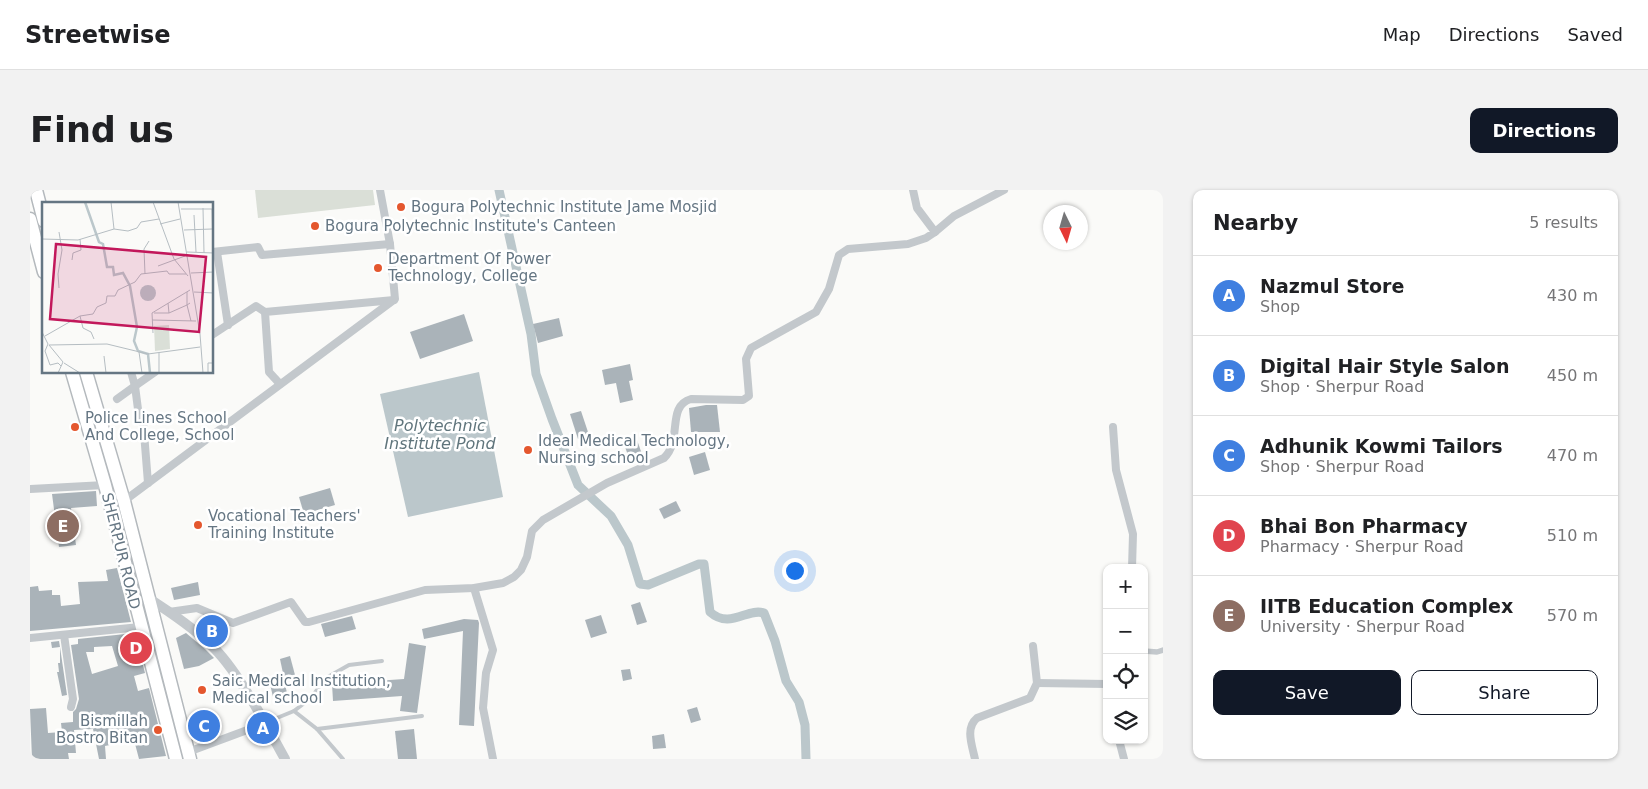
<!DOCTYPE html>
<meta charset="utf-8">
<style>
body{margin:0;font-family:"DejaVu Sans",sans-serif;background:#f2f2f2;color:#202124}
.controls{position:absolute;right:15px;bottom:15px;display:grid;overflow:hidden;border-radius:10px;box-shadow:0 1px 4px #0004}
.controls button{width:45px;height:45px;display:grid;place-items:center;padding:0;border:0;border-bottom:1px solid #e0e0e0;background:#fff;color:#202124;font:25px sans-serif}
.compass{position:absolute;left:1013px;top:15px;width:45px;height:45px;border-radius:50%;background:#fff;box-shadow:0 1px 4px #0004;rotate:175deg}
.you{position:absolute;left:764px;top:380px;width:18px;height:18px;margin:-12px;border:4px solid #fff;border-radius:50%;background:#1a73e8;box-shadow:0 0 0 8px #1a73e833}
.badge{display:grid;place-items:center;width:32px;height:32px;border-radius:50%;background:#111827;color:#fff;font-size:16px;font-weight:700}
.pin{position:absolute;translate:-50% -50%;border:2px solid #fff;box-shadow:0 1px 5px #0006}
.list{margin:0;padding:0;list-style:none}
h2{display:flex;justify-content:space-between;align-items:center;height:65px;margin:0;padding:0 20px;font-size:21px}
h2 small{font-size:16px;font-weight:400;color:#757577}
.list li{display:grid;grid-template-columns:32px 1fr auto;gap:15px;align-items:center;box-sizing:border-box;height:80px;padding:0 20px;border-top:1px solid #e0e0e0}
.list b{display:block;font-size:19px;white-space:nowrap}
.list p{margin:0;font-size:16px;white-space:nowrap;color:#757577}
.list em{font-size:16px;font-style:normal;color:#757577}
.actions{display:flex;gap:10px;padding:15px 20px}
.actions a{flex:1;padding:11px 0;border:1px solid #111827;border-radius:10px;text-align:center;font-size:18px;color:#111827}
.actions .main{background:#111827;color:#fff}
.icon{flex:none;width:28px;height:28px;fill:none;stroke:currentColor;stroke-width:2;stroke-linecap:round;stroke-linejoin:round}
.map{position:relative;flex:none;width:1133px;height:569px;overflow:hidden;border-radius:10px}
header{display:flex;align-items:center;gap:30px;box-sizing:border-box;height:70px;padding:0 25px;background:#fff;border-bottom:1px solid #e0e0e0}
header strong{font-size:24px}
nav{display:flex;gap:28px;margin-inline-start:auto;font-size:18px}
.intro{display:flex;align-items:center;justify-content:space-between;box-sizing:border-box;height:120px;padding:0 30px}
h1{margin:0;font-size:35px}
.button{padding:12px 22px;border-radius:10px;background:#111827;color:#fff;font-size:18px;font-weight:700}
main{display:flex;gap:30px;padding:0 30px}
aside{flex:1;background:#fff;border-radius:10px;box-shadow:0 1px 4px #0004}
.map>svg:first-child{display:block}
.green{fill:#dadfd7}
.water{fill:#bbc7cb}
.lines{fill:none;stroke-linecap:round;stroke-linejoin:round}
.canal{stroke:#bbc7cb;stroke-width:9}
.building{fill:#aab3b9;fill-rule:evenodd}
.trunk-casing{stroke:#b4b9bd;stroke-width:15}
.service{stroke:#c3c8cc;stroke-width:4}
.pedestrian{stroke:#c3c8cc;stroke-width:5.5}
.minor{stroke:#c3c8cc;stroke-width:8}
.tertiary{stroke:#c3c8cc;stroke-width:10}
.trunk{stroke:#fff;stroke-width:12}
.poi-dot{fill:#e4572e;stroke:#fff;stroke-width:2}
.labels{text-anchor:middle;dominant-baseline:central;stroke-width:5;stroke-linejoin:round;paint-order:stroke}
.poi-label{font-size:15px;fill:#657683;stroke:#fff;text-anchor:start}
.street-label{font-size:15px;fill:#657683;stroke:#fff}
.water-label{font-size:16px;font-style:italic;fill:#60757c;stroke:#fff}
.inset-river{fill:none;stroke:#bbc7cb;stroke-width:2.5}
.inset-road{fill:none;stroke:#b5bdc2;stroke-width:1}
.view{fill:#c2185b;fill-opacity:0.15;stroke:#c2185b;stroke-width:2.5}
.inset-edge{fill:none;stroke:#657683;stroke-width:2.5}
</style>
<header>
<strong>Streetwise</strong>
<nav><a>Map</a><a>Directions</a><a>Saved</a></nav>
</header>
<div class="intro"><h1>Find us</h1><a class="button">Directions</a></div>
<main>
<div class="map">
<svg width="1133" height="569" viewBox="0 0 1133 569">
<rect width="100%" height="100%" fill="#fafaf8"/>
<path class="green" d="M225 0H343L345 15 228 28Z"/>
<path class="water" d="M449 182 473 307 378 327 350 204Z"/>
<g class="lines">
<path class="canal" d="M469 0 501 144 506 184 522 229 548 295 581 326 598 355 610 394 618 395 669 374H674L680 422C700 440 718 417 734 423L745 451 756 491 769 512 775 535 776 569"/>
</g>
<g class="building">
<path d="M434 124 443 151 390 169 380 142Z"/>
<path d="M529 128 533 146 508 153 503 134Z"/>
<path d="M600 174 603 190 599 191 603 210 590 213 586 193 575 195 572 180Z"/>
<path d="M676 215H687L690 242H661L659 218Z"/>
<path d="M551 221 559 245 548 249 540 224Z"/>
<path d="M607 250 613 267 600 271 594 254Z"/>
<path d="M675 262 680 280 664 285 659 267Z"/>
<path d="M300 298 305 315 274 324 269 307Z"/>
<path d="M66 301 67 316 41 318 46 355 29 357 22 304Z"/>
<path d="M646 311 651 321 634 329 629 319Z"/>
<path d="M87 378 101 432 0 441V397L8 396 9 401 22 400V405H30L31 416 50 414 48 392 78 391 76 380Z"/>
<path d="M168 392 170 405 144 410 141 398Z"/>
<path d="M610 412 617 432 607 435 601 415Z"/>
<path d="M571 425 577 443 561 448 555 430Z"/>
<path d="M322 426 326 439 295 447 291 434Z"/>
<path d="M434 429 448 430 449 433 444 536 429 535 433 441 394 449 392 439Z"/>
<path d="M105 443 115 483 104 486 108 501 119 498 136 566 109 569 104 550 75 556 76 569H69L63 539 44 540 46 563H38L39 569H2L0 519 16 518 18 543 32 542 31 533 43 532V522L46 519 49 509 41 455 48 454V449ZM82 456 88 476 62 484 56 462H64V457Z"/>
<path d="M156 443 175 459 184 468 169 476 154 479 146 448Z"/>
<path d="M29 451 30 457 22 458 21 452Z"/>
<path d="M379 453 396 456 387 523 370 521 372 506 303 511 302 494 374 489Z"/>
<path d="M30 457 37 505 32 506 27 482H29L28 473H30Z"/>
<path d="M260 466 265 485 254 488 250 469Z"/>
<path d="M600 479 602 489 593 491 591 480Z"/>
<path d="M254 490 257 503 243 507 240 494Z"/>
<path d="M667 517 671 530 661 533 657 520Z"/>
<path d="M384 539 387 569H368L365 541Z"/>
<path d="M634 544 636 558 623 559 622 546Z"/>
</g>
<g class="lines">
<defs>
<g id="trunk">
<path d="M6 0 14 31"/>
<path d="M0 29 14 82"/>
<path d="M42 182 75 295 146 569"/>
<path d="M56 182 94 311 160 569"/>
</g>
</defs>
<use href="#trunk" class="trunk-casing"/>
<g class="service">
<path d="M264 521 287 539 313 569"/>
<path d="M237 532 264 521 281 508 296 488 319 475 352 471"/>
<path d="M287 539 392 526"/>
</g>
<path class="pedestrian" d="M1114 461 1127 462 1133 460"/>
<g class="minor">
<path d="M905 42 924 26 974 0"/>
<path d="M182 62 228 57 232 65 360 54"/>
<path d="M187 62 198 135"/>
<path d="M182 145 226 116 235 122"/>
<path d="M101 182 105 196 125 182"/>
<path d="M250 194 239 182 235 122 364 110"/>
<path d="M87 209 105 196 109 227 113 230 118 293"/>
<path d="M1083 237 1086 280 1103 344 1102 378"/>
<path d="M0 299 75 295"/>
<path d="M94 311 365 109 360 54 350 0"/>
<path d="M444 398 463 460 456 483 453 518 463 569"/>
<path d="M139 422 167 418 203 433 261 412 275 432H279L395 400 444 398 473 393 484 387 491 380 497 367 502 341 513 330 577 293 634 268C653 250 636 216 661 209L713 210 719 206 716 169 721 158 786 122 799 99 809 65 818 59 878 54 896 48 905 42 887 18 883 0"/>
<path d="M34 445 43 509 41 517"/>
<path d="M0 448 110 437"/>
<path d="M1007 493 1077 494"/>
<path d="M1089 550 1094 569"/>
<path d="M158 562 236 533"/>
<path d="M945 569C942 555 935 538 947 528L1000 508 1007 493 1003 456"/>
</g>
<path class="tertiary" d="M118 408C140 422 161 436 180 454 208 480 236 535 255 569"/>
<use href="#trunk" class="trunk"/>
</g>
<g class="poi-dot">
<circle cx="371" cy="17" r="5"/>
<circle cx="285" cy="36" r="5"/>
<circle cx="348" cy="78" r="5"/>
<circle cx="45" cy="237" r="5"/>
<circle cx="498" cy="260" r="5"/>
<circle cx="168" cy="335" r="5"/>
<circle cx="172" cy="500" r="5"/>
<circle cx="128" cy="540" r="5"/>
</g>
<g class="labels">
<g class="poi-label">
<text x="381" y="17">Bogura Polytechnic Institute Jame Mosjid</text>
<text x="295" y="36">Bogura Polytechnic Institute's Canteen</text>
<text x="358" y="69">Department Of Power<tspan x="358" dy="17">Technology, College</tspan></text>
<text x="55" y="228">Police Lines School<tspan x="55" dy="17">And College, School</tspan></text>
<text x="508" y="251">Ideal Medical Technology,<tspan x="508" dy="17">Nursing school</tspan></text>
<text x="178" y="326">Vocational Teachers'<tspan x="178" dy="17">Training Institute</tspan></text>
<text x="182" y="491">Saic Medical Institution,<tspan x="182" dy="17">Medical school</tspan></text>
<text x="118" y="531" text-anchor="end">Bismillah<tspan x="118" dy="17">Bostro Bitan</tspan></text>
</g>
<g class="street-label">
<text transform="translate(91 361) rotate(76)">SHERPUR ROAD</text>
</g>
<g class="water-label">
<text x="410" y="235">Polytechnic<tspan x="410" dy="18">Institute Pond</tspan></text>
</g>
</g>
<g transform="translate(12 12)">
<rect width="171" height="171" fill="#fafaf8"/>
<path d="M127 123 128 147 113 149 112 124Z" fill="#dadfd7"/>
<path d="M98 91a8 8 0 1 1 16 0a8 8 0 1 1-16 0Z" fill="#bbc7cb"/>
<path class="inset-river" d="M43 0 57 40 61 42 65 65H71L72 73 81 71 88 84 95 125 92 139 96 149 106 152 108 171"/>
<path class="inset-road" d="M69 0 72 27M111 0 132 57 146 74M136 0 158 132 161 171M161 6 162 51M139 7H172M170 7 171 51M152 13 154 50M118 22 138 17M142 28 170 27M17 30 20 48 16 72 17 86M0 37 36 38 72 27 86 29 95 26 99 20 117 17M145 50 172 51M30 58 31 51 39 48 38 37M116 64 143 54M149 71 172 70M103 72 102 47 107 39M145 90V103L148 101M152 90 172 91M112 111H127L126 101M127 111 145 103 149 119M110 118 154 119M0 130 6 142 3 149 8 163 16 161 19 164M111 131 110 111 148 88M3 134 38 114M52 137 49 130 41 126 38 114 51 112 55 105 64 101 65 94H73L76 88 93 80 99 72 125 69 127 72H144M7 143 65 142 106 152 158 145M7 143 21 160 16 171M97 150 100 171M117 151V171M62 154 64 171M22 161 38 171M166 171V161H172"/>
<path class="view" d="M14 42 164 55 157 130 8 117Z"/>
<rect width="171" height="171" class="inset-edge"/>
</g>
</svg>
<div class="controls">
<button>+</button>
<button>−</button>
<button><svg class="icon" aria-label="locate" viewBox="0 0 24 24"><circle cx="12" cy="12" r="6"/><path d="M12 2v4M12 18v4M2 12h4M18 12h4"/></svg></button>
<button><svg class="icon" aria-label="layers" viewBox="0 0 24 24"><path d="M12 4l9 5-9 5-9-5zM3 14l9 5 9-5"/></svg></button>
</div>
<svg class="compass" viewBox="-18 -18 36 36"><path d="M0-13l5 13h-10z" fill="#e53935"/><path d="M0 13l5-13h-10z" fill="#757577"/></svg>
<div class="you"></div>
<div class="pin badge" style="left:233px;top:538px;background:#3f7fe0">A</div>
<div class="pin badge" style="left:182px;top:441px;background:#3f7fe0">B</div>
<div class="pin badge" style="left:174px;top:536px;background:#3f7fe0">C</div>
<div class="pin badge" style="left:106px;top:458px;background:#e0444e">D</div>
<div class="pin badge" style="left:33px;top:336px;background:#8d6e63">E</div>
</div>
<aside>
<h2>Nearby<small>5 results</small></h2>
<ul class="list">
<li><span class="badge" style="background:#3f7fe0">A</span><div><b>Nazmul Store</b><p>Shop</p></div><em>430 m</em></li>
<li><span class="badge" style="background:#3f7fe0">B</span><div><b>Digital Hair Style Salon</b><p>Shop · Sherpur Road</p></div><em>450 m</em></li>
<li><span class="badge" style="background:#3f7fe0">C</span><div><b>Adhunik Kowmi Tailors</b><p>Shop · Sherpur Road</p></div><em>470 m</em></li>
<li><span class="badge" style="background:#e0444e">D</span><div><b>Bhai Bon Pharmacy</b><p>Pharmacy · Sherpur Road</p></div><em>510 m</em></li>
<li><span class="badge" style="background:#8d6e63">E</span><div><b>IITB Education Complex</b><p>University · Sherpur Road</p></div><em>570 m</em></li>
</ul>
<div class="actions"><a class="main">Save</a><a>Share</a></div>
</aside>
</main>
